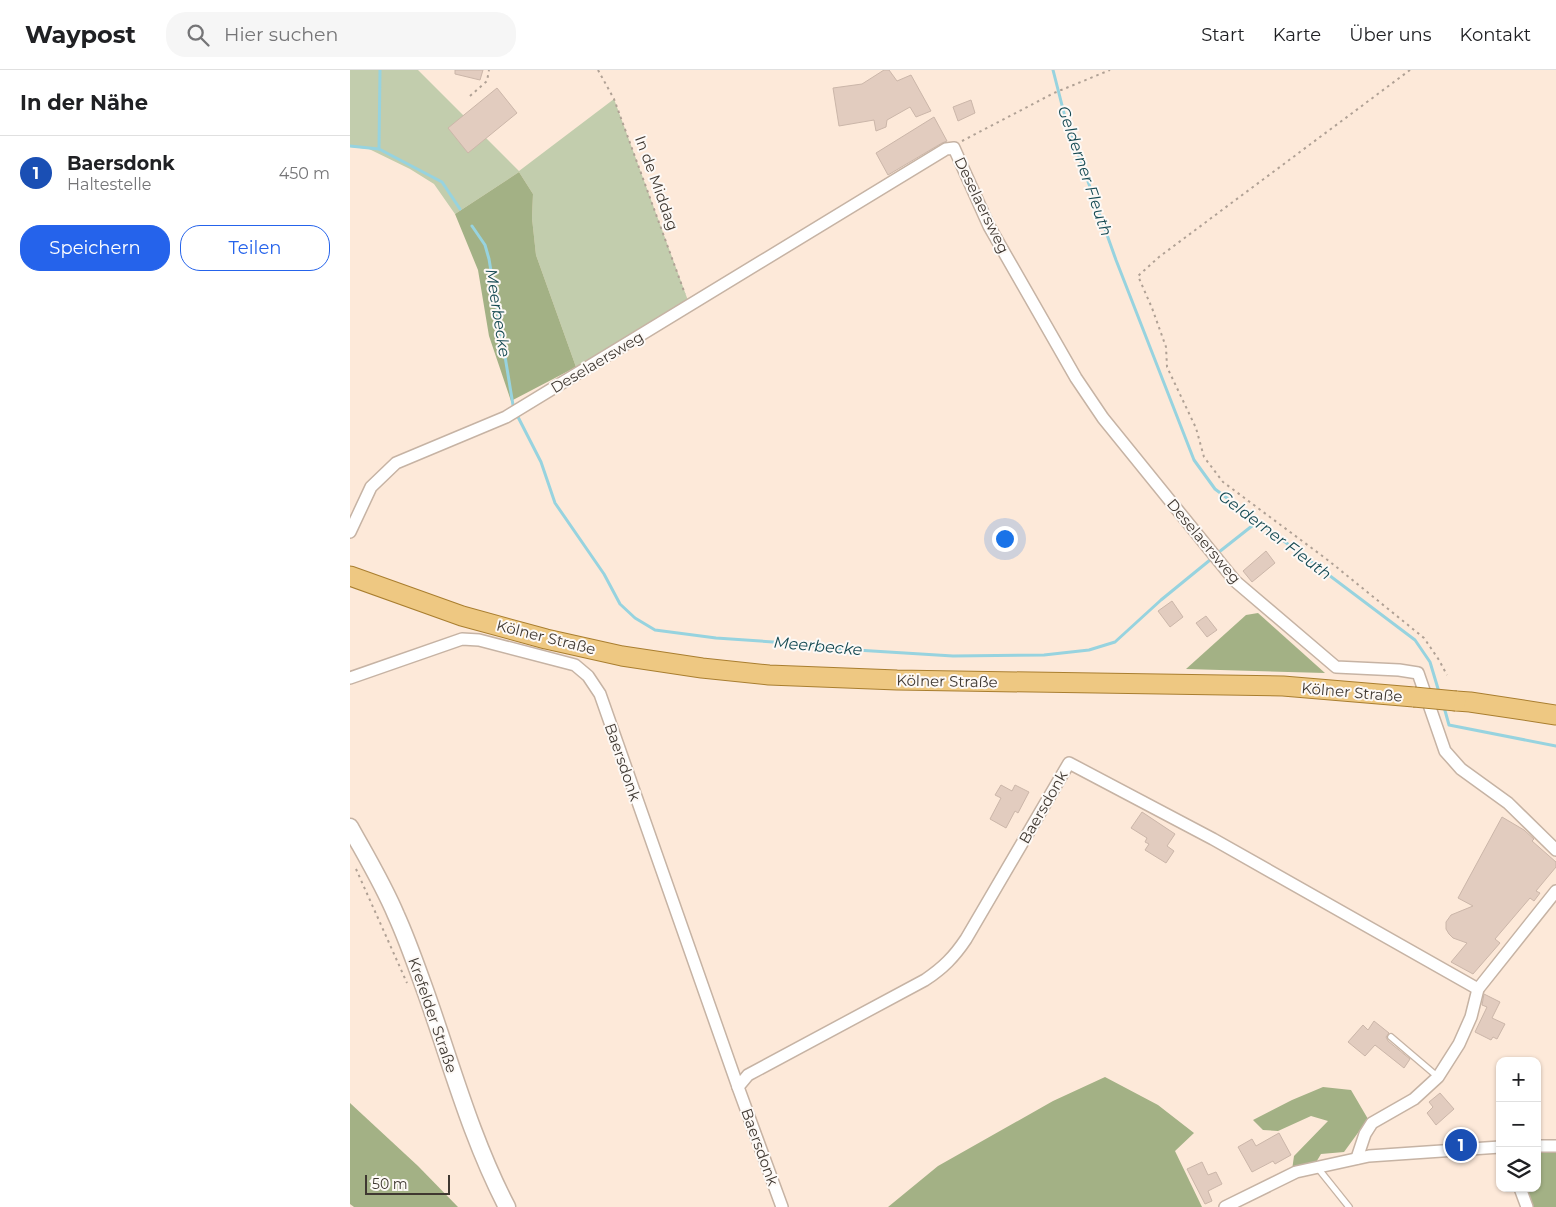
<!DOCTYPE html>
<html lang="de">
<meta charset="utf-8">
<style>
body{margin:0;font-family:Montserrat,sans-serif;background:#f6f6f6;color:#202124}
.controls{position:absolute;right:15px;bottom:15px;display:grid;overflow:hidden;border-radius:10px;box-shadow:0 1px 4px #0004}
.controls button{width:45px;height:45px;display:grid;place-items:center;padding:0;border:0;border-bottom:1px solid #e0e0e0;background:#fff;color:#202124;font:25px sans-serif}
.scale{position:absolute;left:15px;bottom:12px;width:85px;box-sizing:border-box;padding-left:5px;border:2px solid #3f3831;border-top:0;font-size:14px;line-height:18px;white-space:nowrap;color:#3f3831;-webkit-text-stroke:4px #fdf9f6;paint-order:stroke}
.you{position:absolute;left:654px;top:468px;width:18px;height:18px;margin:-12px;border:4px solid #fff;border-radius:50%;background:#1a73e8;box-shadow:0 0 0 8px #1a73e833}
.badge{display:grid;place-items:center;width:32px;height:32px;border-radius:50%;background:#2563eb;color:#fff;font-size:16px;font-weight:700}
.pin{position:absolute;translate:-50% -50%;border:2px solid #fff;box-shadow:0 1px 5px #0006}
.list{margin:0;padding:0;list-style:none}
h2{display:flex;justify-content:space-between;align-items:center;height:65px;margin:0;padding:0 20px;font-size:21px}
h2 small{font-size:16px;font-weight:400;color:#757577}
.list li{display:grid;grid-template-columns:32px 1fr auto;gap:15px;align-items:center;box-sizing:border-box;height:75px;padding:0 20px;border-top:1px solid #e0e0e0}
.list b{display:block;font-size:19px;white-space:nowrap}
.list p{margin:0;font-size:16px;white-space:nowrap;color:#757577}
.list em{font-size:16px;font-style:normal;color:#757577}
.actions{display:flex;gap:10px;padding:15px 20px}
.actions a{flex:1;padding:11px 0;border:1px solid #2563eb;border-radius:20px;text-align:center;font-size:18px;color:#2563eb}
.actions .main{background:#2563eb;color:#fff}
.icon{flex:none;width:28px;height:28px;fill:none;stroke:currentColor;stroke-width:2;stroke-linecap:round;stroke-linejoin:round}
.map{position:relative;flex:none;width:1206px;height:1137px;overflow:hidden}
header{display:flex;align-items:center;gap:30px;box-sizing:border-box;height:70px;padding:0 25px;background:#fff;border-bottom:1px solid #e0e0e0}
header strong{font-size:24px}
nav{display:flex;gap:28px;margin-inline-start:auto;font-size:18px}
.search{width:350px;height:45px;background:#f6f6f6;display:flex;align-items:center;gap:12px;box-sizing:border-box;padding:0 18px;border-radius:20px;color:#757577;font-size:19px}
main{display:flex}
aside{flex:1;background:#fff}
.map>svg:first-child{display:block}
.green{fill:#c2cdad}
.forest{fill:#a3b185}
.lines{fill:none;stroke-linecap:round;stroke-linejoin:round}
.stream{stroke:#97d3df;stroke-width:3}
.building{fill:#e2ccbf;stroke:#cbb6a9}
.lane-casing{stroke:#c6b3a4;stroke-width:8}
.street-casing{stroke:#c6b3a4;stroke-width:14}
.secondary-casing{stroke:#c6b3a4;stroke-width:19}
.primary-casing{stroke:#a97e2f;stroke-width:21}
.path{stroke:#b0a195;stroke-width:2;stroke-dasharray:2.5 4;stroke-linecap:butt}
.lane{stroke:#fff;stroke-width:5.5}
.street{stroke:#fff;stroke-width:11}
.secondary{stroke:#fff;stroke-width:16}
.primary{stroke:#eec882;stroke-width:19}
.primary-bridge-casing{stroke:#a97e2f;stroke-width:21;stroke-linecap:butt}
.primary-bridge{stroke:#eec882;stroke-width:19}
.labels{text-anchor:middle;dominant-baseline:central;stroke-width:4;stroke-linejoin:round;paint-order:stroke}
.street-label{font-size:15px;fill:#3f3831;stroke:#fdf9f6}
.water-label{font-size:16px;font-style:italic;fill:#154a53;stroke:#fdf9f6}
</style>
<header>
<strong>Waypost</strong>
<div class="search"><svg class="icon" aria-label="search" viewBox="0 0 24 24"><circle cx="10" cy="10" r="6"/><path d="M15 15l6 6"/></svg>Hier suchen</div>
<nav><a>Start</a><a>Karte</a><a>Über uns</a><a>Kontakt</a></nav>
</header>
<main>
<aside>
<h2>In der Nähe<small></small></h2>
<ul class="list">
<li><span class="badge" style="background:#1a4fb4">1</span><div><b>Baersdonk</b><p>Haltestelle</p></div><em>450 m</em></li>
</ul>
<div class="actions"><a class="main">Speichern</a><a>Teilen</a></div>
</aside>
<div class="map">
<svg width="1206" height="1137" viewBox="0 0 1206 1137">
<rect width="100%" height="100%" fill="#fde9d9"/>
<path class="green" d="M0 0H68L169 101 264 29 340 236 226 297 186 185 182 148 183 124 169 102 105 144 84 114 60 99 19 79 0 77Z"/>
<g class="forest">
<path d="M169 102 183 124 182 148 186 185 226 297 161 331 139 266 128 200 105 144Z"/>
<path d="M908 543 975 603 836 599 896 545Z"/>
<path d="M755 1007 808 1035 844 1063 825 1081 852 1137H538L588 1096 703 1031Z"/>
<path d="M973 1017 1001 1020 1018 1049 994 1082 971 1084 965 1094 942 1100 944 1086 978 1051 961 1046 928 1061 913 1060 903 1050 942 1030Z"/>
<path d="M0 1033 68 1096 108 1137H4L0 1134Z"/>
<path d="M1187 1080 1206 1081V1137H1179L1172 1118H1187Z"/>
</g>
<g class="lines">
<g class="stream">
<path d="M703 0 715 47 766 190 844 390 865 419 1065 570 1080 592 1089 622"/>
<path d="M0 76 29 79 92 112 110 139"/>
<path d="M29 79 30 0"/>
<path d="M122 156 135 175 139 189 163 335"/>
<path d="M167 345 191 392 205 433 254 504 270 534 285 548 305 560 366 568 452 574 474 578 603 586 694 585 739 580 765 572 811 530 860 490"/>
<path d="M869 482 907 452"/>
<path d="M1094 637 1099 655 1206 676"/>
</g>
</g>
<g class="building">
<path d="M105 0H133L130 10 105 4Z"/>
<path d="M534 0H539L547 11 561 5 581 41 566 47 560 37 537 50 536 57 526 61 524 50 489 56 483 18 512 14Z"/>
<path d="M147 18 167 43 118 83 98 58Z"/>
<path d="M621 30 625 43 608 51 603 37Z"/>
<path d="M584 47 597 71 592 73 538 105 526 83Z"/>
<path d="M916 481 925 493 902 512 893 501Z"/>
<path d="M822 531 833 547 820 557 808 541Z"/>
<path d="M856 546 867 560 857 567 846 553Z"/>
<path d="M651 715 662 721 665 715 679 722 668 743 665 741 656 758 640 749 651 728 645 725Z"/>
<path d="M792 742 825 764 817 776 824 781 816 793 795 780 799 774 795 772 797 768 781 758Z"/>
<path d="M1152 747 1174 760 1184 769 1182 771 1206 792V797L1186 821 1190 823 1184 831 1180 828 1145 869 1150 873 1123 904 1101 892 1117 873 1103 868 1099 864 1096 859V852L1101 845 1123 836 1108 828Z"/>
<path d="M1134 924 1150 932 1142 948 1155 954 1147 969 1143 967 1141 970 1125 962 1137 937 1132 935Z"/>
<path d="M1024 951 1039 963 1036 967 1038 971 1060 989 1054 998 1025 975 1015 986 998 972 1013 955 1018 960Z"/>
<path d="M1090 1023 1104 1039 1086 1055 1077 1043 1083 1037 1079 1032Z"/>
<path d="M929 1063 941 1085 925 1094 923 1091 902 1102 888 1077 902 1069 906 1076Z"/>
<path d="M852 1092 858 1105 866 1102 872 1114 858 1121 862 1131 855 1134 837 1099Z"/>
</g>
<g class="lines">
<defs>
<g id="lane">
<path d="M1041 967 1088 1007"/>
<path d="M967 1097 999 1137"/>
</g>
<g id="street">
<path d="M0 462 21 417 46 393 156 347 596 79 604 78 639 156 726 308 753 348 885 511 986 597 1049 600 1068 603 1095 681 1111 699 1158 733 1206 780"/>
<path d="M0 608 112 569 129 570 225 595 238 606 250 624 388 1017"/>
<path d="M1187 1076H1206"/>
<path d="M1007 1088 1015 1064 1022 1053 1064 1029 1088 1007 1109 974 1121 947 1128 919 1206 821"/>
<path d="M1170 1118 1177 1137"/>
<path d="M432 1137 388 1017 398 1005 575 910C593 898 604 887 616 869L719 693 863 769 1128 919"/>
<path d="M875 1137 946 1102 1019 1086 1150 1077"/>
</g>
<path id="secondary" d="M0 757C16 786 33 814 46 845 57 869 66 895 75 920 101 993 121 1068 157 1137"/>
<g id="primary">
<path d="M0 506 112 546 196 569 272 586 352 598 419 605 547 610 933 616 1064 627"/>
<path d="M1106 631 1120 632 1206 645"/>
</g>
</defs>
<use href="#lane" class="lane-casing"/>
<use href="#street" class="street-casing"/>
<use href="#secondary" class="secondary-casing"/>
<use href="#primary" class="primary-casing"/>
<g class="path">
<path d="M248 0 264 29 335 224"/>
<path d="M1060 0 809 187 788 206 802 238 816 277 817 297 846 358 854 387 873 412 979 491 1074 568 1089 590 1097 605"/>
<path d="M120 26 137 11 139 0"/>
<path d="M612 71 704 23 760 0"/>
<path d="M6 799 57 913"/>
</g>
<use href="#lane" class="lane"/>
<use href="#street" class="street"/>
<use href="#secondary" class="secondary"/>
<use href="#primary" class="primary"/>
<defs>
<path id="primary-bridge" d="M1064 627 1106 631"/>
</defs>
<use href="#primary-bridge" class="primary-bridge-casing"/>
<use href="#primary-bridge" class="primary-bridge"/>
</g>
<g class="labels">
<g class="street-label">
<text transform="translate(307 113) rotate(70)">In de Middag</text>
<text transform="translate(632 135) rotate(64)">Deselaersweg</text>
<text transform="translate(247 292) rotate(-31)">Deselaersweg</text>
<text transform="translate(854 471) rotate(50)">Deselaersweg</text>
<text transform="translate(196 567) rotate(14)">Kölner Straße</text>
<text transform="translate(597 611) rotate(1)">Kölner Straße</text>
<text transform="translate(1002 622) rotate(5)">Kölner Straße</text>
<text transform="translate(273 692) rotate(71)">Baersdonk</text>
<text transform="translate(693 737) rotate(-60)">Baersdonk</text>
<text transform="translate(83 945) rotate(71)">Krefelder Straße</text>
<text transform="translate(410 1077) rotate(70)">Baersdonk</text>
</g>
<g class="water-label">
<text transform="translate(735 101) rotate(71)">Gelderner Fleuth</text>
<text transform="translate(148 243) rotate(81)">Meerbecke</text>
<text transform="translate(925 465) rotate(37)">Gelderner Fleuth</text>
<text transform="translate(468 576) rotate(5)">Meerbecke</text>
</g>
</g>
</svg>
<div class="controls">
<button>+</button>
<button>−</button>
<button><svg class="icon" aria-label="layers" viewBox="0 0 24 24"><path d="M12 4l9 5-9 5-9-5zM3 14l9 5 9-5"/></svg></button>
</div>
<div class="scale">50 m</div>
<div class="you"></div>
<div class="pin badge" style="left:1111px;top:1075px;background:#1a4fb4">1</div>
</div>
</main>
